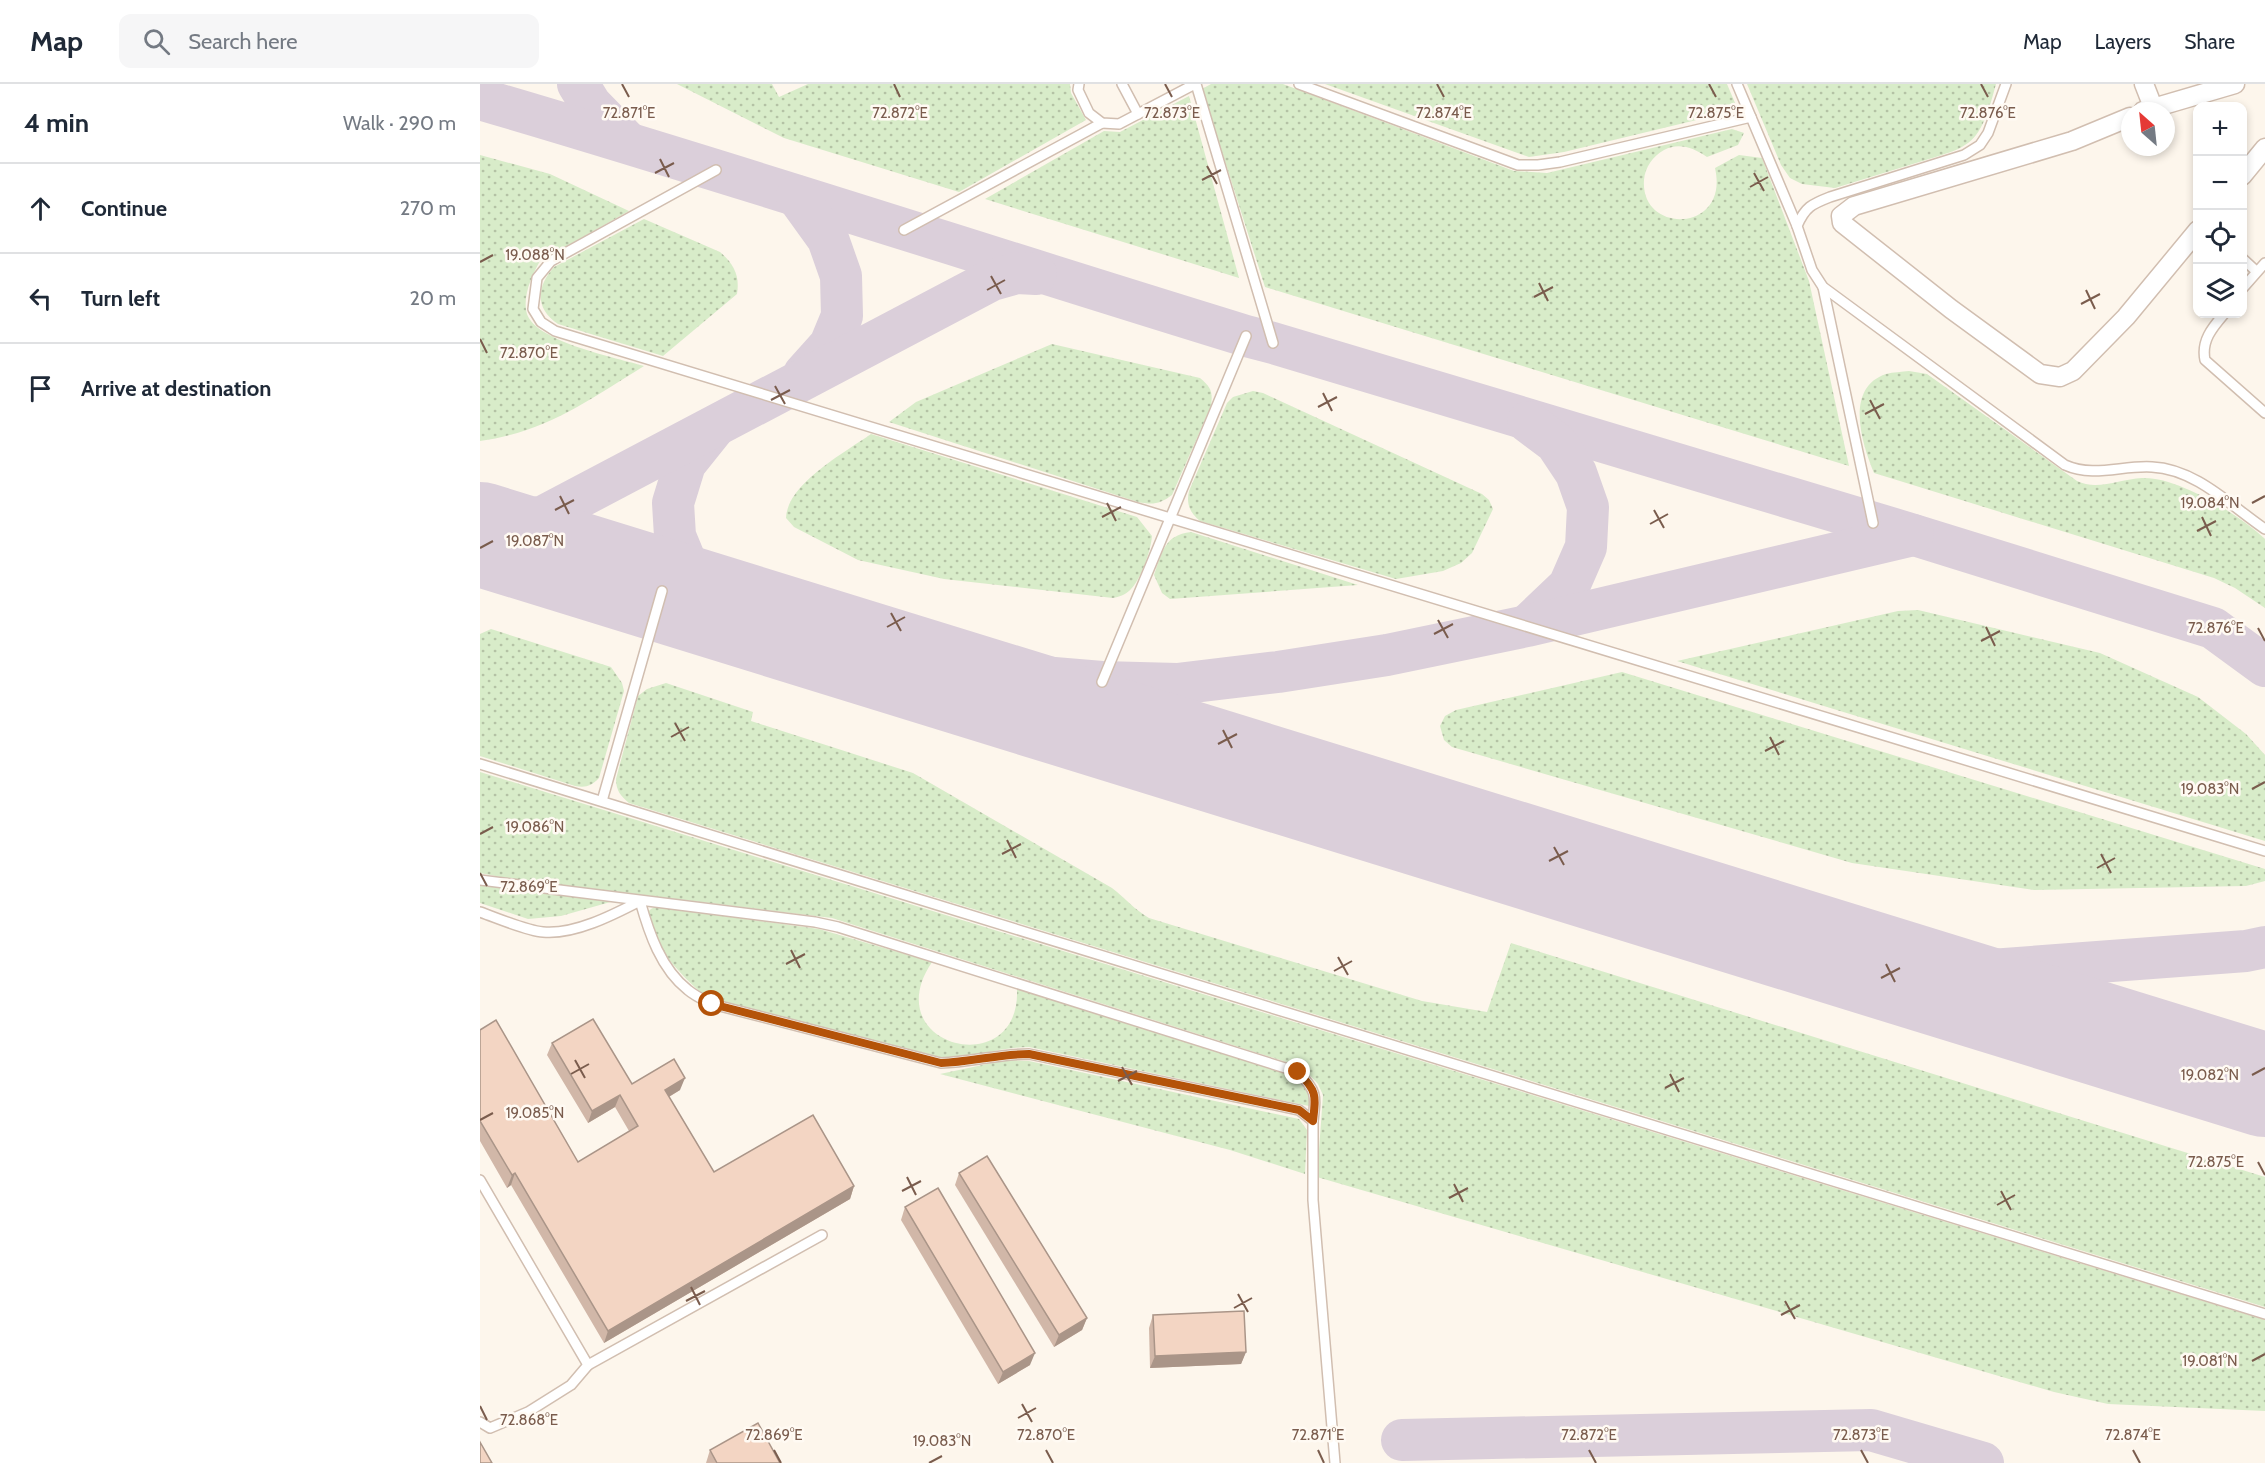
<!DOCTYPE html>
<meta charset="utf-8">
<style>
body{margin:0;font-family:Cabin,sans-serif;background:#f6f6f7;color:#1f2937}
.controls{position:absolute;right:18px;top:18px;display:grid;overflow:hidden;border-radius:12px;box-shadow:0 3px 9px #0003}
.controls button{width:54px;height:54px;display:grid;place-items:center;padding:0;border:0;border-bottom:2px solid #e0e1e3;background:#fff;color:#1f2937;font:30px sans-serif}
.compass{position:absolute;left:1641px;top:18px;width:54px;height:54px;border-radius:50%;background:#fff;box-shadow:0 3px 9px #0003;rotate:333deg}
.stop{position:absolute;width:18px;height:18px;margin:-14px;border:4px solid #b45309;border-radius:50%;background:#fff}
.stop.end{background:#b45309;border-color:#fff;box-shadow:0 2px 6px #0008}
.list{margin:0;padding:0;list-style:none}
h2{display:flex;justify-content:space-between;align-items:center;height:78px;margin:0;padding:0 24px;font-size:26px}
h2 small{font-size:20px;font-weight:400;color:#747a83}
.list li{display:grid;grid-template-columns:39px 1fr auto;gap:18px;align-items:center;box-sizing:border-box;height:90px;padding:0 24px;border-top:2px solid #e0e1e3}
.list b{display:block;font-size:22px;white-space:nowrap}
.list em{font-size:20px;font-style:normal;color:#747a83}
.icon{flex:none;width:33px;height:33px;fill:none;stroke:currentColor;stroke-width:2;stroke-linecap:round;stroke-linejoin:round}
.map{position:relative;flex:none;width:1785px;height:1379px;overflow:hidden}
header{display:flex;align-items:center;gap:36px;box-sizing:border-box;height:84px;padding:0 30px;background:#fff;border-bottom:2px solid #e0e1e3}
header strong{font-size:28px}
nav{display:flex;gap:33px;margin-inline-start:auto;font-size:21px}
.search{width:420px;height:54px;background:#f6f6f7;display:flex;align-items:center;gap:15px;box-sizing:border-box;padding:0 21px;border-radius:12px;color:#747a83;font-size:22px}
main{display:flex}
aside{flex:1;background:#fff}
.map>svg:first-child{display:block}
.grass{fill:url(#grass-dots)}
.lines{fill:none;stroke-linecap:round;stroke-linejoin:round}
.taxiway{stroke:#dbcfda;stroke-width:42}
.runway{stroke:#dbcfda;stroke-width:104}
.lane-casing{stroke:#d1beb0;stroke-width:12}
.street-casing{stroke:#d1beb0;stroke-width:21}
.lane{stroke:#fff;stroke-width:9}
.street{stroke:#fff;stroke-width:18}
.wall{fill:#d1b7a8}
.shaded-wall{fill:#aa9588}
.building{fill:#f3d5c3;stroke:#aa9588;stroke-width:1.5}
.route{stroke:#b45309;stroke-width:8}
.ticks{fill:none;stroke:#7a5c4d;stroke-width:2}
.ticks-label{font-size:15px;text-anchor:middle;fill:#7a5c4d;stroke:#fffaf3;stroke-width:5;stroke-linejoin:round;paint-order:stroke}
</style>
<header>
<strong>Map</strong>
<div class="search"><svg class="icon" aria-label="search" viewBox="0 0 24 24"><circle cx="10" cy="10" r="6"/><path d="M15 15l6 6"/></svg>Search here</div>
<nav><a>Map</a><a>Layers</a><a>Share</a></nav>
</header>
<main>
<aside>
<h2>4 min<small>Walk · 290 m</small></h2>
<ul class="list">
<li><svg class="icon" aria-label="ahead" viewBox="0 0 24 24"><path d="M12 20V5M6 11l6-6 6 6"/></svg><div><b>Continue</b></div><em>270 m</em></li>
<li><svg class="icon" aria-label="left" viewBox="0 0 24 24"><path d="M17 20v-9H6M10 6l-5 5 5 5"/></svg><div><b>Turn left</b></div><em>20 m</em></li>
<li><svg class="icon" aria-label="arrive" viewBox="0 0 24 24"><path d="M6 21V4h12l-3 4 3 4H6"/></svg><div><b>Arrive at destination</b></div></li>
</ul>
</aside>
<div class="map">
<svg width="1785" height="1379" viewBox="0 0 1785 1379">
<defs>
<pattern id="grass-dots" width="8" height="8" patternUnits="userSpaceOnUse" patternTransform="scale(1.5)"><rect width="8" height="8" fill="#d8ecc9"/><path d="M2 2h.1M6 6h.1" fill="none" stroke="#b4c2a5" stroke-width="1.8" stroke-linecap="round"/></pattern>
</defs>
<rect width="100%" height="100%" fill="#fdf6ec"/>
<g class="grass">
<path d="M197 0H292L299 13 328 0H590L591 9 606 36 479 108 304 54Z"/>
<path d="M731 0H803L1034 87 1067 89 1252 45 1264 49 1258 61 1227 73C1214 64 1199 58 1184 66 1173 72 1165 83 1164 96 1160 151 1250 149 1235 84L1259 71 1282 74 1329 197 1369 382 785 203 722 5Z"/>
<path d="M845 0H1247L1258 26 1084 68 1049 73Z"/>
<path d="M1267 0H1516C1511 18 1504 48 1488 59 1480 65 1471 68 1462 71L1355 104 1322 100 1310 94 1301 81Z"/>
<path d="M709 12 759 194 505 115 624 47 640 48Z"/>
<path d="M0 71 70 90 149 127 60 177C52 191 42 213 47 230 56 258 138 274 164 282 109 316 66 348 0 357Z"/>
<path d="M164 135 240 168C254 180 260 192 257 210L183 272 78 240C55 225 56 203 74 183Z"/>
<path d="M572 260 720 294C731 303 733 308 731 322L692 411C680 420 673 421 658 418L409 338 436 318Z"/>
<path d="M1429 287 1447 290 1597 397C1617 407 1640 395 1662 394 1697 392 1760 431 1785 455V524L1755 504 1734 494 1394 389C1382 360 1364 304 1406 290 1413 288 1422 288 1429 287Z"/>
<path d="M773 307 783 309 1002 410 1009 416 1013 425 992 469 981 479 963 487 916 495 720 437C710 429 706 420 709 407L747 319 753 313Z"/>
<path d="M391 350 657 433 672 452C671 466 661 496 650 506 645 511 639 513 633 514L464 495 378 476 314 443 306 434C307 400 364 369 391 350Z"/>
<path d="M711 448 878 501 690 515 682 509 674 491C682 469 684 451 711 448Z"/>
<path d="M1438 526 1620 569 1718 613 1766 650 1785 671V757L1197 577 1418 527Z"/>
<path d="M11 545 131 583 142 599 144 607 119 694C111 702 106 704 95 702L0 672V550Z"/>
<path d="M1142 588 1785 785V797L1766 802 1554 806 1372 779 972 663 964 656 960 642 965 632 976 626Z"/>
<path d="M186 599 273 628 271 637 433 689 632 804C645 814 655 826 669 834L942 917 1007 928 1031 859 1785 1093V1223L149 719C141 712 136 707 136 695L158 612 167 605Z"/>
<path d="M0 688 1785 1236V1327L1628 1320 1574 1308 837 1093 843 1011 838 1000 822 983 352 834 26 794 0 789Z"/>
<path d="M0 796 141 815 81 832 48 835 0 819Z"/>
<path d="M176 823 339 845 452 878C395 963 541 999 537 905L795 985 822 998 831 1014 829 1022 549 963C518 963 491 975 460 973L248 919C241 916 232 914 225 911 211 903 142 831 176 823Z"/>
<path d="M526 976 549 977 819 1035 827 1046 825 1090 750 1066 460 990Z"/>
</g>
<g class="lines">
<g class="taxiway">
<path d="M98 0 111 21 147 58"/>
<path d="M0 15C257 90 511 174 766 252L793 259 1434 451 1733 544 1785 582"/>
<path d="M317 112 348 155 361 192 362 232 350 261 324 290"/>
<path d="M233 345 205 380 193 419 195 452 209 486 246 526"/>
<path d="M0 443 10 444 64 432 512 196 537 189 556 190"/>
<path d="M0 474 9 472 67 471"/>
<path d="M1048 541 1089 502 1106 463 1108 423 1096 389 1076 359 1048 338"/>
<path d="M386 570 562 593 622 598 697 600 798 588 907 571 1047 542 1433 451"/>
<path d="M1429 892 1766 867 1785 863"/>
<path d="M922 1356 1391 1346 1503 1379"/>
</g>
<path class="runway" d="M0 450 1785 1001"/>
<defs>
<g id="lane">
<path d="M599 0 598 6 609 29 622 39 639 40 715 0"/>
<path d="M642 0 658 30"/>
<path d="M716 0 793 259"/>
<path d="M819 0 1038 81H1058L1080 78 1271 33"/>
<path d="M1257 0 1317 142"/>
<path d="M1526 0 1508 49 1500 61 1484 71 1350 113C1332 120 1325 123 1317 142L1332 186 1343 203 1585 381C1614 394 1642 381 1672 383 1716 385 1751 422 1785 445"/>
<path d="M236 86 71 177 57 194 53 225 61 238 75 247 1785 767"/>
<path d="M424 146 622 39"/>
<path d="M1762 174 1776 187"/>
<path d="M1343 203 1393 439"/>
<path d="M1762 205 1785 179"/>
<path d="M1744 230C1732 244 1721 257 1725 276L1785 329"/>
<path d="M622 598 766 252"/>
<path d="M0 680 1785 1230"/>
<path d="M122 717 182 507"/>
<path d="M0 796 335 838 358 843 818 988C837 1007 836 1011 833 1037"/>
<path d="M0 828C17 834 47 847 63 848 94 851 133 831 160 817 169 849 181 885 208 906 215 912 224 916 232 920L461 979C491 978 519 970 549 970L819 1026 833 1037V1116L855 1379"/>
<path d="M0 1096 108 1281 91 1301 48 1328 10 1344 0 1338"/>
<path d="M108 1281 342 1151"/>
</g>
<g id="street">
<path d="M1664 0 1673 23"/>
<path d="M1663 27 1755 0"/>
<path d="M1650 33 1592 57 1374 122 1361 132 1362 139 1471 225 1560 290 1580 293 1593 287 1646 233 1718 146"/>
<path d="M1762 92 1785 64"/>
</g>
</defs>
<use href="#lane" class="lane-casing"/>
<use href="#street" class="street-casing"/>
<use href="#lane" class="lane"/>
<use href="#street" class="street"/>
</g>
<g class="wall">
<path d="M0 946 98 1078 149 1047 135 1023 108 1039 67 971 72 959 152 1000 200 1006 189 1013 234 1088 374 1102 370 1115 124 1259 31 1101 27 1104 0 1057Z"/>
<path d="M479 1089 607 1234 602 1246 574 1263 475 1101Z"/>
<path d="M425 1123 550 1281 518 1300 421 1136Z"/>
<path d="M673 1231 766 1268 761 1280 670 1284 669 1244Z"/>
<path d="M230 1366 300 1379H226Z"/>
</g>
<g class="shaded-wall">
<path d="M205 994 200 1006 180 1018 185 1006Z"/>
<path d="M140 1011 135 1023 108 1039 112 1027Z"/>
<path d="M35 1089 31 1101 27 1104 32 1091Z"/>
<path d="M374 1102 370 1115 124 1259 128 1247Z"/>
<path d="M607 1234 602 1246 574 1263 579 1251Z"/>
<path d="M766 1268 761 1280 670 1284 675 1272Z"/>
<path d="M555 1269 550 1281 518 1300 523 1288Z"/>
</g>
<g class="building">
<path d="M113 935 152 1000 194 975 205 994 185 1006 234 1088 333 1031 374 1102 128 1247 35 1089 32 1091 0 1037V946L16 936 98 1078 158 1042 140 1011 112 1027 72 959Z"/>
<path d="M507 1072 607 1234 579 1251 479 1089Z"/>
<path d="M458 1104 555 1269 523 1288 425 1123Z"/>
<path d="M764 1227 766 1268 675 1272 673 1231Z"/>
<path d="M278 1339 300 1379H237L230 1366Z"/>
<path d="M0 1358 12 1379H0Z"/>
</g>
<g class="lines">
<path class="route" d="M232 920 461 979C491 978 519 970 549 970L819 1026 833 1037C836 1011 837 1007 818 988"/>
</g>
<path class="ticks" d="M142 0 149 13M414 0 420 13M685 0 692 13M957 0 964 13M1229 0 1236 13M1501 0 1508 13M180 75 189 93M727 82 737 100M175 89 194 79M1274 89 1284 107M722 96 741 86M1270 103 1288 93M0 178 13 171M511 192 521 210M1059 199 1068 217M507 206 525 196M1606 206 1615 225M1054 213 1073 203M1601 220 1620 210M0 255 7 269M295 302 305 320M843 309 852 327M291 316 310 306M1390 316 1400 335M838 323 857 313M1385 330 1404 320M80 412 89 430M627 419 636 437M1772 419 1785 412M75 426 94 416M1174 426 1184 444M622 433 641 423M1722 433 1731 452M1170 440 1188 430M1717 447 1736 437M0 464 13 457M411 529 421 547M958 536 968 554M407 543 425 533M1506 543 1515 562M1778 544 1785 557M954 550 973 540M1501 557 1520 547M195 639 205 657M743 646 752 664M191 653 209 643M1290 653 1299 671M738 660 757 650M1285 667 1304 657M1772 705 1785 698M0 750 13 743M527 756 536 774M1074 763 1084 781M522 770 541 760M1621 770 1631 789M1069 777 1088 767M1617 784 1635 774M0 789 7 802M311 866 320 884M858 873 868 891M306 880 325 870M1406 880 1415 898M854 887 872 877M1401 894 1420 884M95 976 105 994M642 983 652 1001M91 990 109 980M1190 990 1199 1008M1772 991 1785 984M638 997 657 987M1185 1004 1204 994M0 1036 13 1029M1778 1078 1785 1091M427 1093 436 1111M974 1100 983 1118M422 1107 441 1097M1521 1107 1531 1126M969 1114 988 1104M1517 1121 1535 1111M211 1203 220 1221M758 1210 768 1228M206 1217 225 1207M1305 1217 1315 1235M754 1224 772 1214M1301 1231 1320 1221M1772 1277 1785 1270M542 1320 552 1338M0 1322 7 1336M538 1334 556 1324M294 1366 301 1379M566 1366 573 1379M838 1366 844 1379M1109 1366 1116 1379M1381 1366 1388 1379M1653 1366 1660 1379M449 1379 462 1372"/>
<g class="ticks-label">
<text x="149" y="34">72.871°E</text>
<text x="420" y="34">72.872°E</text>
<text x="692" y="34">72.873°E</text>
<text x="964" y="34">72.874°E</text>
<text x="1236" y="34">72.875°E</text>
<text x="1508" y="34">72.876°E</text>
<text x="55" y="176">19.088°N</text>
<text x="49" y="274">72.870°E</text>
<text x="1730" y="424">19.084°N</text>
<text x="55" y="462">19.087°N</text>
<text x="1736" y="549">72.876°E</text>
<text x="1730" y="710">19.083°N</text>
<text x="55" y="748">19.086°N</text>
<text x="49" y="808">72.869°E</text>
<text x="1730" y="996">19.082°N</text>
<text x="55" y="1034">19.085°N</text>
<text x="1736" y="1083">72.875°E</text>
<text x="1730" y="1282">19.081°N</text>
<text x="49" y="1341">72.868°E</text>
<text x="294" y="1356">72.869°E</text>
<text x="566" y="1356">72.870°E</text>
<text x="838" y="1356">72.871°E</text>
<text x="1109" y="1356">72.872°E</text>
<text x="1381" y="1356">72.873°E</text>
<text x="1653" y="1356">72.874°E</text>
<text x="462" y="1362">19.083°N</text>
</g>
</svg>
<div class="controls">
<button>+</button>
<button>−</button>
<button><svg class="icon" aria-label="locate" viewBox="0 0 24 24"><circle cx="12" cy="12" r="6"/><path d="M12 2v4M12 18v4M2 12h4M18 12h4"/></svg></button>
<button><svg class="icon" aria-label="layers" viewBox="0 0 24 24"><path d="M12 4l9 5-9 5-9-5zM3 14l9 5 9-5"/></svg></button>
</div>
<svg class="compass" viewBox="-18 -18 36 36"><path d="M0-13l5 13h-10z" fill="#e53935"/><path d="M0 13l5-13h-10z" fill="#747a83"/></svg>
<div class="stop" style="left:232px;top:920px"></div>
<div class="stop end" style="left:818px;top:988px"></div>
</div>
</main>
